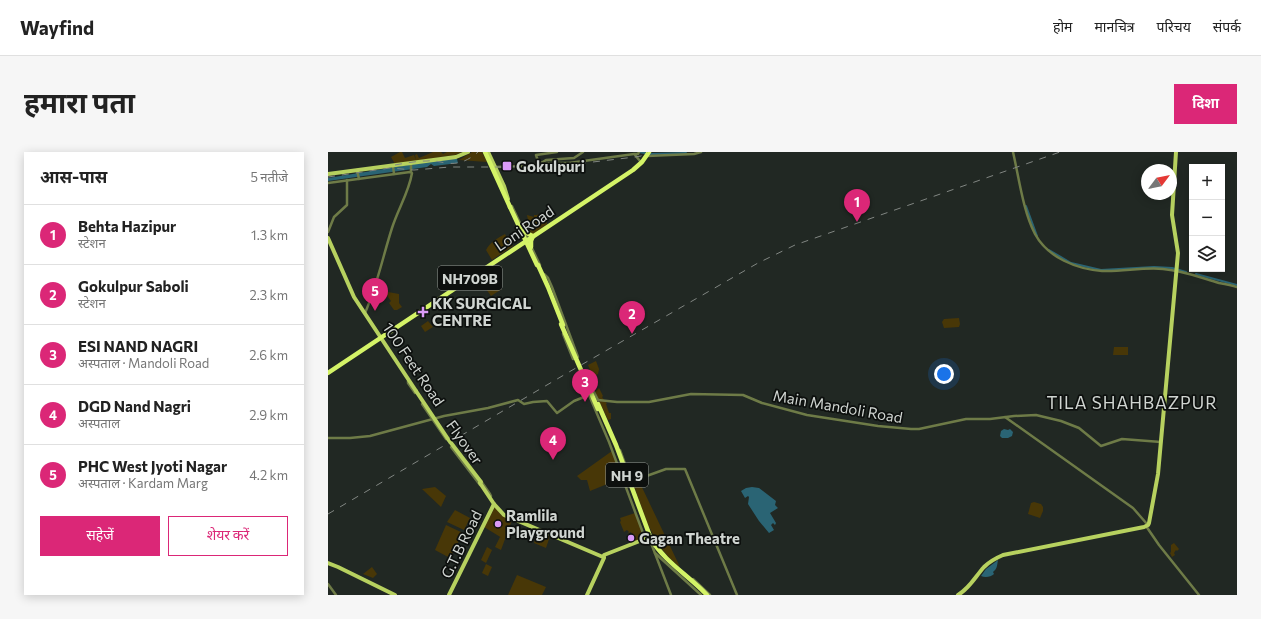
<!DOCTYPE html>
<html lang="hi">
<meta charset="utf-8">
<style>
body{margin:0;font-family:Commissioner,"Noto Sans Devanagari",sans-serif;background:#f6f6f6;color:#222}
.controls{position:absolute;right:12px;top:12px;display:grid;overflow:hidden;border-radius:0px;box-shadow:0 2px 10px #0003}
.controls button{width:36px;height:36px;display:grid;place-items:center;padding:0;border:0;border-bottom:1px solid #e0e0e0;background:#fff;color:#222;font:20px sans-serif}
.compass{position:absolute;left:813px;top:12px;width:36px;height:36px;border-radius:50%;background:#fff;box-shadow:0 2px 10px #0003;rotate:58deg}
.you{position:absolute;left:616px;top:222px;width:14px;height:14px;margin:-10px;border:3px solid #fff;border-radius:50%;background:#1a73e8;box-shadow:0 0 0 6px #1a73e833}
.badge{display:grid;place-items:center;width:26px;height:26px;border-radius:50%;background:#db2777;color:#fff;font-size:13px;font-weight:700}
.pin{position:absolute;translate:-50% -33px;filter:drop-shadow(0 1px 2px #0008)}
.pin::after{content:'';position:absolute;top:21px;width:14px;height:12px;background:inherit;clip-path:polygon(0 0,100% 0,50% 100%)}
.list{margin:0;padding:0;list-style:none}
h2{display:flex;justify-content:space-between;align-items:center;height:52px;margin:0;padding:0 16px;font-size:17px}
h2 small{font-size:13px;font-weight:400;color:#767676}
.list li{display:grid;grid-template-columns:26px 1fr auto;gap:12px;align-items:center;box-sizing:border-box;height:60px;padding:0 16px;border-top:1px solid #e0e0e0}
.list b{display:block;font-size:15px;white-space:nowrap}
.list p{margin:0;font-size:13px;white-space:nowrap;color:#767676}
.list em{font-size:13px;font-style:normal;color:#767676}
.actions{display:flex;gap:8px;padding:12px 16px}
.actions a{flex:1;padding:9px 0;border:1px solid #db2777;border-radius:0px;text-align:center;font-size:14px;color:#db2777}
.actions .main{background:#db2777;color:#fff}
.icon{flex:none;width:22px;height:22px;fill:none;stroke:currentColor;stroke-width:2;stroke-linecap:round;stroke-linejoin:round}
.map{position:relative;flex:none;width:909px;height:443px;overflow:hidden;border-radius:0px}
header{display:flex;align-items:center;gap:24px;box-sizing:border-box;height:56px;padding:0 20px;background:#fff;border-bottom:1px solid #e0e0e0}
header strong{font-size:19px}
nav{display:flex;gap:22px;margin-inline-start:auto;font-size:14px}
.intro{display:flex;align-items:center;justify-content:space-between;box-sizing:border-box;height:96px;padding:0 24px}
h1{margin:0;font-size:28px}
.button{padding:10px 18px;border-radius:0px;background:#db2777;color:#fff;font-size:14px;font-weight:700}
main{display:flex;gap:24px;padding:0 24px}
aside{flex:1;background:#fff;border-radius:0px;box-shadow:0 2px 10px #0003}
.map>svg:first-child{display:block}
.green{fill:#483707}
.water{fill:#2a6474}
.lines{fill:none;stroke-linecap:round;stroke-linejoin:round}
.canal{stroke:#2a6474;stroke-width:2}
.minor{stroke:#6e7b47;stroke-width:2.5}
.major{stroke:#b7d15f;stroke-width:4}
.highway{stroke:#d4f367;stroke-width:4.5}
.rail{stroke:#818682;stroke-width:1;stroke-dasharray:7 7;stroke-linecap:butt}
.major-bridge{stroke:#b7d15f;stroke-width:4}
.highway-bridge{stroke:#d4f367;stroke-width:4.5}
.poi-dot{fill:#da9af7;stroke:#0d100e;stroke-width:1.5}
.labels{text-anchor:middle;dominant-baseline:central;stroke-width:3.5;stroke-linejoin:round;paint-order:stroke}
.shield{fill:#0d100e;stroke:#969a96;stroke-width:1}
.shield-label{font-size:14px;font-weight:bold;fill:#d0d5d1}
.poi-label{font-size:15px;font-weight:bold;fill:#d0d5d1;stroke:#0d100e;text-anchor:start}
.street-label{font-size:15px;fill:#d0d5d1;stroke:#0d100e}
.quarter-label{font-size:17px;letter-spacing:1px;fill:#d0d5d1;stroke:#0d100e}
</style>
<header>
<strong>Wayfind</strong>
<nav><a>होम</a><a>मानचित्र</a><a>परिचय</a><a>संपर्क</a></nav>
</header>
<div class="intro"><h1>हमारा पता</h1><a class="button">दिशा</a></div>
<main>
<aside>
<h2>आस-पास<small>5 नतीजे</small></h2>
<ul class="list">
<li><span class="badge">1</span><div><b>Behta Hazipur</b><p>स्टेशन</p></div><em>1.3 km</em></li>
<li><span class="badge">2</span><div><b>Gokulpur Saboli</b><p>स्टेशन</p></div><em>2.3 km</em></li>
<li><span class="badge">3</span><div><b>ESI NAND NAGRI</b><p>अस्पताल · Mandoli Road</p></div><em>2.6 km</em></li>
<li><span class="badge">4</span><div><b>DGD Nand Nagri</b><p>अस्पताल</p></div><em>2.9 km</em></li>
<li><span class="badge">5</span><div><b>PHC West Jyoti Nagar</b><p>अस्पताल · Kardam Marg</p></div><em>4.2 km</em></li>
</ul>
<div class="actions"><a class="main">सहेजें</a><a>शेयर करें</a></div>
</aside>
<div class="map">
<svg width="909" height="443" viewBox="0 0 909 443">
<rect width="100%" height="100%" fill="#212823"/>
<g class="green">
<path d="M72 0H74L77 6 86 3 88 8 87 3 89 2 91 6 105 0H113L115 2 119 0H134L127 3 67 12 63 5Z"/>
<path d="M144 0H154L159 10 131 8Z"/>
<path d="M211 62 215 63V67L218 68 219 72 204 83 198 80 195 72 200 68 199 63 206 65V63H209Z"/>
<path d="M177 82 178 84H182L183 88 182 89 185 94 164 108 158 98C162 90 170 86 177 82Z"/>
<path d="M161 117 174 137 163 144 149 124Z"/>
<path d="M60 140 71 142V151L74 155 69 158H66L61 151 63 149 57 141Z"/>
<path d="M631 166 632 172 631 175 616 176 614 170 616 167Z"/>
<path d="M100 169 105 175 97 180 93 174Z"/>
<path d="M786 195H800V203H785Z"/>
<path d="M268 209 271 217 270 222 265 225 260 213Z"/>
<path d="M271 236 275 244 274 245 279 252H278L281 261H283V267L280 268 267 240Z"/>
<path d="M284 299 294 326 262 339 259 328H253L249 324Z"/>
<path d="M310 327 352 415C323 393 317 363 305 331Z"/>
<path d="M107 335 118 344 113 355 94 337Z"/>
<path d="M706 350 713 352 715 355V359L712 366 700 362 703 351Z"/>
<path d="M167 355 173 363 184 368 173 398 167 395 172 385 174 386 156 375Z"/>
<path d="M127 358 142 366 136 378 119 370Z"/>
<path d="M307 361 317 386 307 390 303 380 299 382 301 380 299 378 296 380 292 370 293 369 292 366Z"/>
<path d="M118 373 135 381 122 406 107 398Z"/>
<path d="M210 379 222 384 218 396 206 391Z"/>
<path d="M846 391 851 397 849 399 848 398 846 401 847 403 844 405 842 401 843 400V393Z"/>
<path d="M159 395 164 398 158 411 153 408Z"/>
<path d="M158 412 164 415 160 424 154 421Z"/>
<path d="M44 415 49 422 45 426 35 422Z"/>
<path d="M189 423 218 435 214 443H180Z"/>
</g>
<g class="water">
<path d="M117 7H129L130 11 106 14 103 12 99 15 0 29V26Z"/>
<path d="M676 277 680 278 682 277 685 280 684 284 680 286H674L672 284 673 279Z"/>
<path d="M424 335 431 336 448 349 447 353 450 356 442 361 448 371 447 373 445 371 443 373 446 378 441 381 431 369 420 352 421 345 420 344 417 346 413 339 418 336Z"/>
<path d="M670 408C669 414 669 417 665 420L666 422C663 425 657 426 653 424L658 417Z"/>
</g>
<g class="lines">
<g class="canal">
<path d="M311 0 322 2 358 1"/>
<path d="M698 54 709 84"/>
<path d="M721 98 743 111 773 118 826 115 844 116 858 120"/>
<path d="M868 122 909 133"/>
</g>
<g class="minor">
<path d="M685 0C691 26 695 59 707 82 720 106 749 117 774 119 794 120 815 115 835 117 857 119 871 125 891 131 897 132 903 133 909 135"/>
<path d="M307 3 312 9"/>
<path d="M319 4 366 2 373 0"/>
<path d="M83 11V20"/>
<path d="M213 11H241L306 2H310L311 0"/>
<path d="M211 12 208 3 229 0"/>
<path d="M65 14 66 22"/>
<path d="M167 15 200 14 213 11 218 8 246 6 255 0"/>
<path d="M29 18 31 27"/>
<path d="M0 31 82 20 84 21C81 40 70 57 64 76 55 104 49 134 37 161"/>
<path d="M184 54 200 88"/>
<path d="M0 80 6 65 19 53V28"/>
<path d="M203 94 212 113"/>
<path d="M216 122 220 126 224 135 250 205 245 207 235 182"/>
<path d="M80 229V231L87 241"/>
<path d="M266 240 270 248"/>
<path d="M270 248 289 250H321L363 242 415 243 434 251 479 263 550 274 583 277H591L638 267H662L686 264 708 263 733 269 751 276 773 294 794 287 833 290"/>
<path d="M94 252 118 287"/>
<path d="M677 265 805 356 819 372"/>
<path d="M0 286H22L42 284 116 264 160 256 190 248 196 252 205 250 219 249 229 261 246 249 261 243 281 290 318 389"/>
<path d="M125 294 123 295 152 333"/>
<path d="M292 298 300 320"/>
<path d="M313 326 338 317H357L409 443"/>
<path d="M153 329 162 342 163 344"/>
<path d="M302 333 311 325 314 326"/>
<path d="M818 374 831 393 871 443"/>
<path d="M323 391 343 443"/>
<path d="M327 401 373 443"/>
<path d="M365 427 382 443"/>
<path d="M0 432 8 443"/>
</g>
<g class="major">
<path d="M160 0 176 34 180 47"/>
<path d="M0 22 128 5 140 0"/>
<path d="M0 86 26 145 88 239"/>
<path d="M152 331 166 352 176 363 275 405"/>
<path d="M0 411 10 415 67 443"/>
<path d="M121 443 166 352"/>
<path d="M259 443 276 406V403L322 385"/>
<path d="M630 443C642 436 647 425 656 415 661 410 668 406 675 403L816 375 820 373 821 371 830 322 850 101 844 63 848 0"/>
</g>
<g class="highway">
<path d="M157 0 182 55"/>
<path d="M196 79 204 84"/>
<path d="M203 95V89L205 84"/>
<path d="M210 113 220 135 235 173"/>
<path d="M0 221 305 18 314 10 321 0"/>
<path d="M270 252 288 293 323 387C337 410 360 423 379 443"/>
</g>
<g class="rail">
<path d="M67 13C78 11 89 9 99 9 106 8 111 10 118 11 131 13 141 8 150 0"/>
<path d="M0 25 62 16 86 18 122 15H178L248 12 307 5 313 4 320 0"/>
<path d="M0 362 241 220 430 111 467 93 732 0"/>
</g>
<path class="major-bridge" d="M88 239 120 287 153 330"/>
<g class="highway-bridge">
<path d="M182 55 209 113"/>
<path d="M233 172 270 257"/>
</g>
</g>
<g class="poi-dot">
<rect x="174" y="9" width="10" height="10" rx="2"/>
<path d="M93 154h4v4h4v4h-4v4h-4v-4h-4v-4h4z"/>
<circle cx="170" cy="372" r="4"/>
<circle cx="303" cy="386" r="4"/>
</g>
<g class="labels">
<g class="shield">
<rect x="110" y="114" width="64" height="24" rx="3"/>
<rect x="278" y="311" width="42" height="24" rx="3"/>
</g>
<g class="shield-label">
<text x="142" y="126">NH709B</text>
<text x="299" y="323">NH 9</text>
</g>
<g class="poi-label">
<text x="188" y="14">Gokulpuri</text>
<text x="104" y="151">KK SURGICAL<tspan x="104" dy="17">CENTRE</tspan></text>
<text x="178" y="363">Ramlila<tspan x="178" dy="17">Playground</tspan></text>
<text x="311" y="386">Gagan Theatre</text>
</g>
<g class="street-label">
<text transform="translate(196 76) rotate(-34)">Loni Road</text>
<text transform="translate(86 212) rotate(56)">100 Feet Road</text>
<text transform="translate(510 254) rotate(10)">Main Mandoli Road</text>
<text transform="translate(137 290) rotate(54)">Flyover</text>
<text transform="translate(133 392) rotate(-64)">G.T.B Road</text>
</g>
<g class="quarter-label">
<text x="804" y="250">TILA SHAHBAZPUR</text>
</g>
</g>
</svg>
<div class="controls">
<button>+</button>
<button>−</button>
<button><svg class="icon" aria-label="layers" viewBox="0 0 24 24"><path d="M12 4l9 5-9 5-9-5zM3 14l9 5 9-5"/></svg></button>
</div>
<svg class="compass" viewBox="-18 -18 36 36"><path d="M0-13l5 13h-10z" fill="#e53935"/><path d="M0 13l5-13h-10z" fill="#767676"/></svg>
<div class="you"></div>
<div class="pin badge" style="left:529px;top:70px">1</div>
<div class="pin badge" style="left:304px;top:182px">2</div>
<div class="pin badge" style="left:257px;top:250px">3</div>
<div class="pin badge" style="left:225px;top:308px">4</div>
<div class="pin badge" style="left:47px;top:159px">5</div>
</div>
</main>
